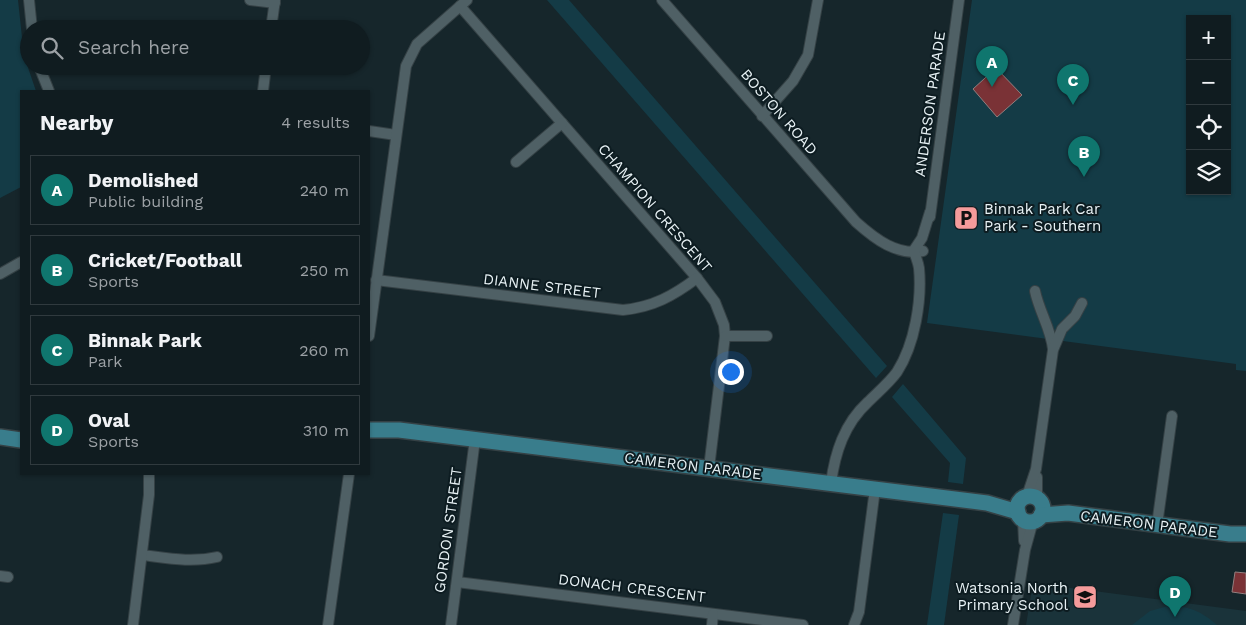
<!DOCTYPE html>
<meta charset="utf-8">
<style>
body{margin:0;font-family:"Work Sans",sans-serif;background:#1e292d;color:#f1f3f6}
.controls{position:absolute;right:15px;top:15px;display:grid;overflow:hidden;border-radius:0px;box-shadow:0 1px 4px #0004}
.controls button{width:45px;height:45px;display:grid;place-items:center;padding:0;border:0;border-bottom:1px solid #303a3e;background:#101c20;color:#f1f3f6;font:25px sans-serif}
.you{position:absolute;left:730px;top:371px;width:18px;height:18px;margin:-12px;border:4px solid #fff;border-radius:50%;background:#1a73e8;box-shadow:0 0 0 8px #1a73e833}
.badge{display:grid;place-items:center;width:32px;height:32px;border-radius:50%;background:#0f766e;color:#fff;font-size:16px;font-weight:700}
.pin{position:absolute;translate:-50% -41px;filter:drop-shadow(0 1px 2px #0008)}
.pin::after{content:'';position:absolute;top:26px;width:18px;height:15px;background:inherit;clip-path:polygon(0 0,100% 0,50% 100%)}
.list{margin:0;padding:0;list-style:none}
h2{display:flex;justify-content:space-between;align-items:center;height:65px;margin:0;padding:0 20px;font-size:21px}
h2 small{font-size:16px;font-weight:400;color:#9ca1a5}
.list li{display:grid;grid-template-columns:32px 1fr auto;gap:15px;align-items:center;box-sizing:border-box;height:70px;margin:0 10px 10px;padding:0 10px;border:1px solid #303a3e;border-radius:0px}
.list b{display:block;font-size:19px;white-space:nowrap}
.list p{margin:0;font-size:16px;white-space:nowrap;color:#9ca1a5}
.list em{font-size:16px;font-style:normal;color:#9ca1a5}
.icon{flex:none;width:28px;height:28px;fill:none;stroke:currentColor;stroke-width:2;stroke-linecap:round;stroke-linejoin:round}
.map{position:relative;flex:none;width:1246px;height:625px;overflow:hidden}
.search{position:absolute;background:#101c20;box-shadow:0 1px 4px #0004;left:20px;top:20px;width:350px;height:55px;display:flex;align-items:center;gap:12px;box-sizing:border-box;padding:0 18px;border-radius:28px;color:#9ca1a5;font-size:19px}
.panel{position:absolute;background:#101c20;box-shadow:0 1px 4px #0004;left:20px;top:90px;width:350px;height:385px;border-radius:0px}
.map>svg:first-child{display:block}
.built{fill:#1a333a}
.green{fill:#143b46;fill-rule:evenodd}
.building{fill:#7a3236;stroke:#927f7f}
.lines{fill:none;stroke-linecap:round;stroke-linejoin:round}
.street-casing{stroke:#354145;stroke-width:12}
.secondary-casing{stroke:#354145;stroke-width:18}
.street{stroke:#4f6065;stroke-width:10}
.secondary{stroke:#397d8c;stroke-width:15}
.labels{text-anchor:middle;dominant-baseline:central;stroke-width:4;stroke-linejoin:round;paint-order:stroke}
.street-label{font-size:15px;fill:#e8f2f5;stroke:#0d1c21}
.poi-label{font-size:15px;fill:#e8f2f5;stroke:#0d1c21;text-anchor:start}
</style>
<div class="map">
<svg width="1246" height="625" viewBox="0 0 1246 625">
<rect width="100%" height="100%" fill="#16262b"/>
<path class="built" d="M1033 583 1246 611V625H1026Z"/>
<g class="green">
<path d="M0 0H18L24 56 36 91H21V187L0 198Z"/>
<path d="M547 0H569L887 366 876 378Z"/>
<path d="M972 0H1246V371L1236 370V364L927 323ZM1190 19H1227V191H1190Z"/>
<path d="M903 384 966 458 963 484 948 482 950 463 892 397Z"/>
<path d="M943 513 959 515 944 625H927Z"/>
<path d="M1168 606C1189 606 1201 611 1217 625H1132L1150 611Z"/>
</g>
<g class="building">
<path d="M996 68 1022 95 997 117 973 89Z"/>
<path d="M1235 572 1246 573V594L1232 592Z"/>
</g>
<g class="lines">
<defs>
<g id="street">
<path d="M29 0 32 29"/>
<path d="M250 0 275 3"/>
<path d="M662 0 856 222C875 239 897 256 923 251"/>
<path d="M460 6 697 278 715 302 724 325 725 336 709 468"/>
<path d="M271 29 275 0"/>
<path d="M39 66 49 91"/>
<path d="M263 91 266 66"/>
<path d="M762 116 793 81 808 55 818 0"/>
<path d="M369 131 396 135"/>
<path d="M516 162 562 123"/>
<path d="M930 217 959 0"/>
<path d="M0 274 21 262"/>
<path d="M376 280 623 310C653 307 673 296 697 278"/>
<path d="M1035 291C1039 311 1051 329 1053 349"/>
<path d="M369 336 406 66 417 44 467 0"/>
<path d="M725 336H767"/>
<path d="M1037 477V498"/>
<path d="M831 483C835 453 844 424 868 402 878 392 889 383 897 372 915 344 922 300 919 268 918 261 915 256 914 250L922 238 930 212"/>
<path d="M1027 496 1036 469 1053 350 1062 329 1075 316 1082 303"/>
<path d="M1023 520 1024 541"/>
<path d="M1157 525 1172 416"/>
<path d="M142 555C167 558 191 563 217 557"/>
<path d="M0 576 8 577"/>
<path d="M457 582 803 625"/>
<path d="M133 625 149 495V474"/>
<path d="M328 625 349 474"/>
<path d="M451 625 475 439"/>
<path d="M712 625 713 614"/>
<path d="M854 625 859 612 875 489"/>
<path d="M1013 625 1025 550 1033 521"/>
</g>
<g id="secondary">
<path d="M369 430H399L987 503 1018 512"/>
<path d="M0 437 21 440"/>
<circle cx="1030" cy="509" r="13"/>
<path d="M1041 515 1068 513 1230 534H1246"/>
</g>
</defs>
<use href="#street" class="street-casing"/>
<use href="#secondary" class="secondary-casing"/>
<use href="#street" class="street"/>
<use href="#secondary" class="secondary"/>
</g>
<defs>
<symbol id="parking-square" viewBox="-11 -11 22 22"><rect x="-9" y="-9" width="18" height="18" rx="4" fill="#f59b9b" stroke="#0d1c21"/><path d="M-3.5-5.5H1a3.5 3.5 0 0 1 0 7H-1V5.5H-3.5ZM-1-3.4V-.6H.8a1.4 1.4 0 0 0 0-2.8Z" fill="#111"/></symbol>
<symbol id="school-square" viewBox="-11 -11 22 22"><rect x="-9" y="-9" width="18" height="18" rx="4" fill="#f59b9b" stroke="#0d1c21"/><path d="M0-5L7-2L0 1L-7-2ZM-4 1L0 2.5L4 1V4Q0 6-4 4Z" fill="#111"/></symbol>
</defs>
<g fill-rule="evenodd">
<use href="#parking-square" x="952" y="204" width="28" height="28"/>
<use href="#school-square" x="1071" y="583" width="28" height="28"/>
</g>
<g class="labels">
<g class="street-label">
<text transform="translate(930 104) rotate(-82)">ANDERSON PARADE</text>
<text transform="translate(779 112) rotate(49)">BOSTON ROAD</text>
<text transform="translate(655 208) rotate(49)">CHAMPION CRESCENT</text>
<text transform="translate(542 286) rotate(7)">DIANNE STREET</text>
<text transform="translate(693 466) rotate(7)">CAMERON PARADE</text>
<text transform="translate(1149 524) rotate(7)">CAMERON PARADE</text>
<text transform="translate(448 530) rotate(-82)">GORDON STREET</text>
<text transform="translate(632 588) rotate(7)">DONACH CRESCENT</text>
</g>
<g class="poi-label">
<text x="984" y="209">Binnak Park Car<tspan x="984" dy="17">Park - Southern</tspan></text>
<text x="1068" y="588" text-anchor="end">Watsonia North<tspan x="1068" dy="17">Primary School</tspan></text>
</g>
</g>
</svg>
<div class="controls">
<button>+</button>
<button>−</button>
<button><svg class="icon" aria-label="locate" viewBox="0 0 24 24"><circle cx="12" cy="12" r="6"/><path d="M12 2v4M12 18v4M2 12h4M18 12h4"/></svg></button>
<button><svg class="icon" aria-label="layers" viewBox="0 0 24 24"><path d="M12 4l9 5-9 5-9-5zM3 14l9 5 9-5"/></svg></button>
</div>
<div class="you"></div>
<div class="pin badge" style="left:992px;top:87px">A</div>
<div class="pin badge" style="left:1084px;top:177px">B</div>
<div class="pin badge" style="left:1073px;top:105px">C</div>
<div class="pin badge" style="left:1175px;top:617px">D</div>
<div class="search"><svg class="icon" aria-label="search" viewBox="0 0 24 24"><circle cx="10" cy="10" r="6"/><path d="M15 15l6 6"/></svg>Search here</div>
<section class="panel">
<h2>Nearby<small>4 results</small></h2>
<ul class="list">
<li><span class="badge">A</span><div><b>Demolished</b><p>Public building</p></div><em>240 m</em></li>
<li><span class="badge">B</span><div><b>Cricket/Football</b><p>Sports</p></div><em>250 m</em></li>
<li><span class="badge">C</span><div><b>Binnak Park</b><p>Park</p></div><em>260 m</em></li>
<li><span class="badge">D</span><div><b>Oval</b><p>Sports</p></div><em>310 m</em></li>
</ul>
</section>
</div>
